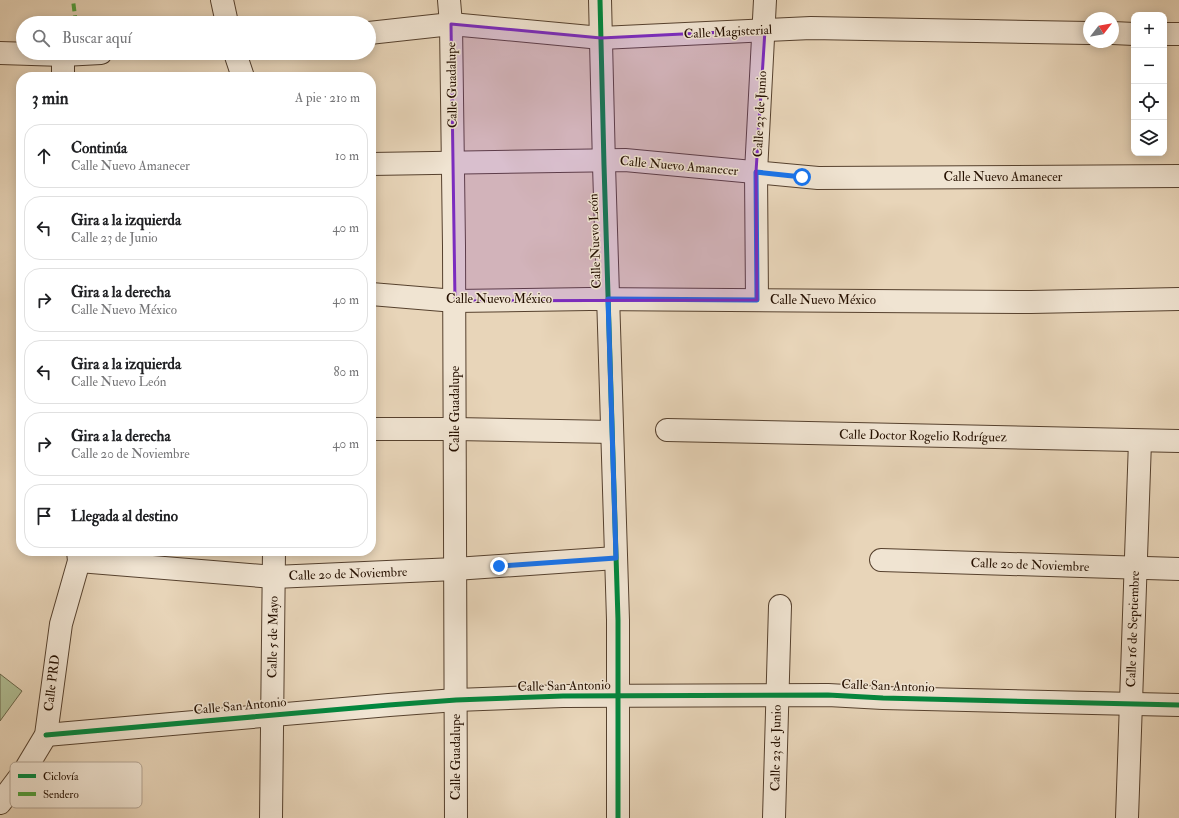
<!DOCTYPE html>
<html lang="es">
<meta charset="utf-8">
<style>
body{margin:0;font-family:"IM FELL Double Pica",serif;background:#f2f2f2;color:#202124}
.controls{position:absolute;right:12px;top:12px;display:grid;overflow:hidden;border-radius:8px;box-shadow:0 2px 10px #0003}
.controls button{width:36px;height:36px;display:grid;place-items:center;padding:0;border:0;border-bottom:1px solid #e0e0e0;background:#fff;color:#202124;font:20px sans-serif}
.compass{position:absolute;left:1083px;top:12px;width:36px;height:36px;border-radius:50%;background:#fff;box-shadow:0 2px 10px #0003;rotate:59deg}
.stop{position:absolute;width:12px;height:12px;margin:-9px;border:3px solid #1a73e8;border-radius:50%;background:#fff}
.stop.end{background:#1a73e8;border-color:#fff;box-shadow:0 1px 4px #0008}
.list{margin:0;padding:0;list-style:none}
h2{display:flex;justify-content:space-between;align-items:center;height:52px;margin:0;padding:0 16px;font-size:17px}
h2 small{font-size:13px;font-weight:400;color:#757577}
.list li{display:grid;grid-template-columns:26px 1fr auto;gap:12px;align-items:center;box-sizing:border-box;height:64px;margin:0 8px 8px;padding:0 8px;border:1px solid #e0e0e0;border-radius:16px}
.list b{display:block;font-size:15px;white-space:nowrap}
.list p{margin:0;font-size:13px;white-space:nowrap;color:#757577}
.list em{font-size:13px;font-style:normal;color:#757577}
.icon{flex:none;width:22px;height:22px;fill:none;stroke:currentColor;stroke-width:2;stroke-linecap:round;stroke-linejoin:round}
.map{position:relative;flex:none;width:1179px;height:818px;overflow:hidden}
.search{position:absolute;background:#fff;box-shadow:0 2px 10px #0003;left:16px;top:16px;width:360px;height:44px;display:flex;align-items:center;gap:10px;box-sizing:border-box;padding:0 14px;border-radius:22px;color:#757577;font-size:15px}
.panel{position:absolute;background:#fff;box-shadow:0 2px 10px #0003;left:16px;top:72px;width:360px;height:484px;border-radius:16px}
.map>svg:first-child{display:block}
.green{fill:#b0be94;stroke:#6a674a}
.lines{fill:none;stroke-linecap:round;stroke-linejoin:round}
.street-casing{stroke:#56412e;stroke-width:24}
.street{stroke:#f0e4d2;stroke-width:22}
.quiet{stroke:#50a03c;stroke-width:4;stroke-dasharray:8 4;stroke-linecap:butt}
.cycleway-casing{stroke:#f0e4d2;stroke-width:8}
.cycleway{stroke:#00873e;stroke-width:5}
.route{stroke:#1a73e8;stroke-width:5}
.marked{fill:#7b2cbf;fill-opacity:0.2;stroke:#7b2cbf;stroke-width:3;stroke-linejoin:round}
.labels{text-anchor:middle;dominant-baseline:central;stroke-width:3;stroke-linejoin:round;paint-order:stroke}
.street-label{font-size:13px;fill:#251000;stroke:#f0e4d2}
.key{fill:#f0e4d2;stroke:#b3a493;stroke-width:1}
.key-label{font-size:11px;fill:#251000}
</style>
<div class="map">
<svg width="1179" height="818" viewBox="0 0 1179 818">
<rect width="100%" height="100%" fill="#e8d5b9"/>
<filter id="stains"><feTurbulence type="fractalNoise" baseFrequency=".005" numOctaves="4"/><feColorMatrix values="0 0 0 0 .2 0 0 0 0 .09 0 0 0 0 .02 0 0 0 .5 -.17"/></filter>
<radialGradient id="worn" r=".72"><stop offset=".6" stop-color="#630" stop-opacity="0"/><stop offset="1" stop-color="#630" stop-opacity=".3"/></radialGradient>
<path class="green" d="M0 674 22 691 0 721Z"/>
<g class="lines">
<defs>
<g id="street">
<path d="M222 0 227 23"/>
<path d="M449 0 451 24 454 246 456 818"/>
<path d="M600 0 604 165 618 620V818"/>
<path d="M369 33 451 24 601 38 811 28 1089 33"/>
<path d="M1113 33 1134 34"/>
<path d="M1164 34H1179"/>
<path d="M0 53 63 55 101 53"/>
<path d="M235 53 243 77"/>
<path d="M63 55V77"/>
<path d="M371 164 625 160 818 178 1179 176"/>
<path d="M371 294 455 301 590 299 1031 302 1179 299"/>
<path d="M757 300 756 172 765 0"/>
<path d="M371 429H455L612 432"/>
<path d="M667 430 1179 441"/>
<path d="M881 560 1179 569"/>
<path d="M79 561 274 577 455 569 616 558"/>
<path d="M46 735 389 705 456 700 563 696 828 695 883 698 1179 705"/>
<path d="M0 803 25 770 46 735 61 624 79 561 78 551"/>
<path d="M271 818 274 551"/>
<path d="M774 818 780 606"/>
<path d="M1127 818 1140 441"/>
</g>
</defs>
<use href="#street" class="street-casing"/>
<use href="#street" class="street"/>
<g class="quiet">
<path d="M73 23 75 16 73 0"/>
<path d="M63 55V53"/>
</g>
<defs>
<g id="cycleway">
<path d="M600 0 604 165 618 620V818"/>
<path d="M46 735 389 705 456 700 563 696 828 695 883 698 1179 705"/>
</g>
</defs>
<use href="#cycleway" class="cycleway-casing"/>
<use href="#cycleway" class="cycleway"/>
</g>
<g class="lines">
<path class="route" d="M499 566 616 558 608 299 757 300 756 172 802 177"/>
</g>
<path class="marked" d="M451 24 601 38 765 30 756 172 757 300 455 301Z"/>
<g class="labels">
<g class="street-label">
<text transform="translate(728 32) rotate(-3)">Calle Magisterial</text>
<text transform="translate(452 85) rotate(-91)">Calle Guadalupe</text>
<text transform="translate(760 114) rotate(-87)">Calle 23 de Junio</text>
<text transform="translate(679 166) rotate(5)">Calle Nuevo Amanecer</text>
<text x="1003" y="177">Calle Nuevo Amanecer</text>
<text transform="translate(595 241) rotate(-92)">Calle Nuevo León</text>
<text x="499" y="299">Calle Nuevo México</text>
<text x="823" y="300">Calle Nuevo México</text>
<text transform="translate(455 409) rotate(-90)">Calle Guadalupe</text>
<text transform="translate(923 436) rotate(1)">Calle Doctor Rogelio Rodríguez</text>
<text transform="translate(1030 565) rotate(2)">Calle 20 de Noviembre</text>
<text transform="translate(348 574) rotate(-2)">Calle 20 de Noviembre</text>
<text transform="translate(1133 629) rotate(-88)">Calle 16 de Septiembre</text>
<text transform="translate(273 637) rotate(-89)">Calle 5 de Mayo</text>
<text transform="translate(52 683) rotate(-83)">Calle PRD</text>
<text transform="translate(564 686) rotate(-1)">Calle San Antonio</text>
<text transform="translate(888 686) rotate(2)">Calle San Antonio</text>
<text transform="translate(240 706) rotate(-5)">Calle San Antonio</text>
<text transform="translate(776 748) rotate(-89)">Calle 23 de Junio</text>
<text transform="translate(456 757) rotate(-90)">Calle Guadalupe</text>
</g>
</g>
<rect x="10" y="762" width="132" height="46" rx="6" class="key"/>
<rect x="18" y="774" width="18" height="4" fill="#00873e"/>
<rect x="18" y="792" width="18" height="4" fill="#50a03c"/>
<g class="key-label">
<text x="43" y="780">Ciclovía</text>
<text x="43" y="798">Sendero</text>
</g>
<rect width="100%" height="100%" filter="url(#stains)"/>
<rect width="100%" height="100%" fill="url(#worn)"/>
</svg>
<div class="controls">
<button>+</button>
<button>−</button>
<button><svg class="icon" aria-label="locate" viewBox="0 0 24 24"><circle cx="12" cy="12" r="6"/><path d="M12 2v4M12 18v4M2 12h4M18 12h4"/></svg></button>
<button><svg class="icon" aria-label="layers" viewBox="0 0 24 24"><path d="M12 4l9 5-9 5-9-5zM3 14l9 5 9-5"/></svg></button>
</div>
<svg class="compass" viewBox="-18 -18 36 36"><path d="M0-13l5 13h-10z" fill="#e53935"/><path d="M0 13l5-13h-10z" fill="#757577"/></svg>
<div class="stop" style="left:802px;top:177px"></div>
<div class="stop end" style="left:499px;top:566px"></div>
<div class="search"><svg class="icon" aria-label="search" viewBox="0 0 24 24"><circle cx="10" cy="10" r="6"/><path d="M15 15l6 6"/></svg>Buscar aquí</div>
<section class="panel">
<h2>3 min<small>A pie · 210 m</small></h2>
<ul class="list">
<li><svg class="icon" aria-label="ahead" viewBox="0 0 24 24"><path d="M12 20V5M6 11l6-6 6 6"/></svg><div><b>Continúa</b><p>Calle Nuevo Amanecer</p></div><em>10 m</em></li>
<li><svg class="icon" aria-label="left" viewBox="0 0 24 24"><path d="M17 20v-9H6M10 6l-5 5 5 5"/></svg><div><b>Gira a la izquierda</b><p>Calle 23 de Junio</p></div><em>40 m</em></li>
<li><svg class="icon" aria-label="right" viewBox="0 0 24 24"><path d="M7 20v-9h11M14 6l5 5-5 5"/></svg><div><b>Gira a la derecha</b><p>Calle Nuevo México</p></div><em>40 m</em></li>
<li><svg class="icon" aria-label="left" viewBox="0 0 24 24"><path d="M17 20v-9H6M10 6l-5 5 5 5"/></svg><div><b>Gira a la izquierda</b><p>Calle Nuevo León</p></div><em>80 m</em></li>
<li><svg class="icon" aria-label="right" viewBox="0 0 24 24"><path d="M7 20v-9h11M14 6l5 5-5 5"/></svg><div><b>Gira a la derecha</b><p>Calle 20 de Noviembre</p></div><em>40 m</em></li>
<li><svg class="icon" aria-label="arrive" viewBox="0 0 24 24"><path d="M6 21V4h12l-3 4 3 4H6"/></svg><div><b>Llegada al destino</b></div></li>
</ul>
</section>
</div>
